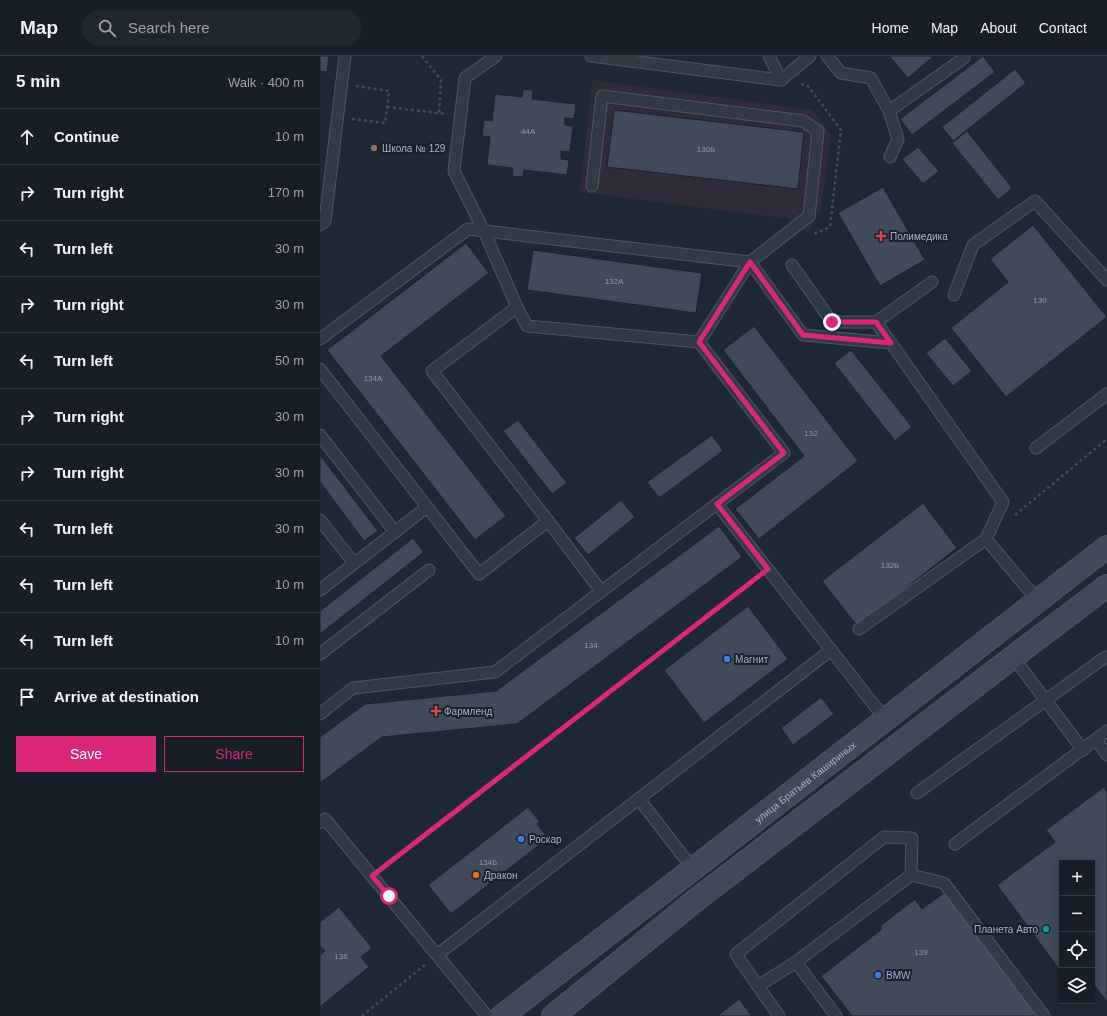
<!DOCTYPE html>
<meta charset="utf-8">
<style>
body{margin:0;font-family:Helvetica,sans-serif;background:#202730;color:#f1f3f6}
.controls{position:absolute;right:12px;bottom:12px;display:grid;overflow:hidden;border-radius:0px;box-shadow:0 2px 10px #0003}
.controls button{width:36px;height:36px;display:grid;place-items:center;padding:0;border:0;border-bottom:1px solid #363c45;background:#171e28;color:#f1f3f6;font:20px sans-serif}
.stop{position:absolute;width:12px;height:12px;margin:-9px;border:3px solid #db2777;border-radius:50%;background:#fff}
.stop.end{background:#db2777;border-color:#fff;box-shadow:0 1px 4px #0008}
.list{margin:0;padding:0;list-style:none}
h2{display:flex;justify-content:space-between;align-items:center;height:52px;margin:0;padding:0 16px;font-size:17px}
h2 small{font-size:13px;font-weight:400;color:#9ea2a8}
.list li{display:grid;grid-template-columns:26px 1fr auto;gap:12px;align-items:center;box-sizing:border-box;height:56px;padding:0 16px;border-top:1px solid #363c45}
.list b{display:block;font-size:15px;white-space:nowrap}
.list em{font-size:13px;font-style:normal;color:#9ea2a8}
.actions{display:flex;gap:8px;padding:12px 16px}
.actions a{flex:1;padding:9px 0;border:1px solid #db2777;border-radius:0px;text-align:center;font-size:14px;color:#db2777}
.actions .main{background:#db2777;color:#fff}
.icon{flex:none;width:22px;height:22px;fill:none;stroke:currentColor;stroke-width:2;stroke-linecap:round;stroke-linejoin:round}
.map{position:relative;flex:none;width:787px;height:960px;overflow:hidden}
header{display:flex;align-items:center;gap:24px;box-sizing:border-box;height:56px;padding:0 20px;background:#171e28;border-bottom:1px solid #363c45}
header strong{font-size:19px}
nav{display:flex;gap:22px;margin-inline-start:auto;font-size:14px}
.search{width:280px;height:36px;background:#202730;display:flex;align-items:center;gap:10px;box-sizing:border-box;padding:0 14px;border-radius:22px;color:#9ea2a8;font-size:15px}
main{display:flex}
aside{flex:1;background:#171e28}
.map>svg:first-child{display:block}
.medical{fill:#2f2d3a}
.building{fill:#404a5a;stroke:#1a212c}
.lines{fill:none;stroke-linecap:round;stroke-linejoin:round}
.service-casing{stroke:#505764;stroke-width:13}
.secondary-casing{stroke:#505764;stroke-width:24}
.path{stroke:#3e5154;stroke-width:2.5;stroke-dasharray:3 3;stroke-linecap:butt}
.service{stroke:#323a46;stroke-width:11}
.secondary{stroke:#404959;stroke-width:22}
.route{stroke:#db2777;stroke-width:5}
.education-dot{fill:#8d6e63;stroke:#181f2a;stroke-width:1.5}
.health-dot{fill:#e0444e;stroke:#181f2a;stroke-width:1.5}
.shop-dot{fill:#3f7fe0;stroke:#181f2a;stroke-width:1.5}
.food-dot{fill:#e8710a;stroke:#181f2a;stroke-width:1.5}
.culture-dot{fill:#0f9aa8;stroke:#181f2a;stroke-width:1.5}
.labels{text-anchor:middle;dominant-baseline:central;stroke-width:4;stroke-linejoin:round;paint-order:stroke}
.number-label{font-size:8px;fill:#919aa9}
.poi-label{font-size:10px;fill:#acb4c3;stroke:#181f2a;text-anchor:start}
.street-label{font-size:10px;fill:#acb4c3;stroke:#181f2a}
</style>
<header>
<strong>Map</strong>
<div class="search"><svg class="icon" aria-label="search" viewBox="0 0 24 24"><circle cx="10" cy="10" r="6"/><path d="M15 15l6 6"/></svg>Search here</div>
<nav><a>Home</a><a>Map</a><a>About</a><a>Contact</a></nav>
</header>
<main>
<aside>
<h2>5 min<small>Walk · 400 m</small></h2>
<ul class="list">
<li><svg class="icon" aria-label="ahead" viewBox="0 0 24 24"><path d="M12 20V5M6 11l6-6 6 6"/></svg><div><b>Continue</b></div><em>10 m</em></li>
<li><svg class="icon" aria-label="right" viewBox="0 0 24 24"><path d="M7 20v-9h11M14 6l5 5-5 5"/></svg><div><b>Turn right</b></div><em>170 m</em></li>
<li><svg class="icon" aria-label="left" viewBox="0 0 24 24"><path d="M17 20v-9H6M10 6l-5 5 5 5"/></svg><div><b>Turn left</b></div><em>30 m</em></li>
<li><svg class="icon" aria-label="right" viewBox="0 0 24 24"><path d="M7 20v-9h11M14 6l5 5-5 5"/></svg><div><b>Turn right</b></div><em>30 m</em></li>
<li><svg class="icon" aria-label="left" viewBox="0 0 24 24"><path d="M17 20v-9H6M10 6l-5 5 5 5"/></svg><div><b>Turn left</b></div><em>50 m</em></li>
<li><svg class="icon" aria-label="right" viewBox="0 0 24 24"><path d="M7 20v-9h11M14 6l5 5-5 5"/></svg><div><b>Turn right</b></div><em>30 m</em></li>
<li><svg class="icon" aria-label="right" viewBox="0 0 24 24"><path d="M7 20v-9h11M14 6l5 5-5 5"/></svg><div><b>Turn right</b></div><em>30 m</em></li>
<li><svg class="icon" aria-label="left" viewBox="0 0 24 24"><path d="M17 20v-9H6M10 6l-5 5 5 5"/></svg><div><b>Turn left</b></div><em>30 m</em></li>
<li><svg class="icon" aria-label="left" viewBox="0 0 24 24"><path d="M17 20v-9H6M10 6l-5 5 5 5"/></svg><div><b>Turn left</b></div><em>10 m</em></li>
<li><svg class="icon" aria-label="left" viewBox="0 0 24 24"><path d="M17 20v-9H6M10 6l-5 5 5 5"/></svg><div><b>Turn left</b></div><em>10 m</em></li>
<li><svg class="icon" aria-label="arrive" viewBox="0 0 24 24"><path d="M6 21V4h12l-3 4 3 4H6"/></svg><div><b>Arrive at destination</b></div></li>
</ul>
<div class="actions"><a class="main">Save</a><a>Share</a></div>
</aside>
<div class="map">
<svg width="787" height="960" viewBox="0 0 787 960">
<rect width="100%" height="100%" fill="#1f2835"/>
<path class="medical" d="M272 24 493 54 511 78 501 154 488 177 470 163 260 136Z"/>
<g class="building">
<path d="M0 0H9L7 16 0 15Z"/>
<path d="M569 0H614L588 22Z"/>
<path d="M663 0 675 16 592 79 580 63Z"/>
<path d="M695 13 706 27 633 85 622 71Z"/>
<path d="M203 33 213 34 212 43 256 48 254 63 245 62V69L253 70 250 96 241 95V103L249 104 247 119 204 114 203 121 192 120 193 112 167 109 170 81 162 80 164 64 172 65 175 38 202 41Z"/>
<path d="M294 54 484 76 478 133 287 111Z"/>
<path d="M647 75 692 132 678 144 632 87Z"/>
<path d="M598 91 619 115 603 128 582 103Z"/>
<path d="M563 131 605 204 560 230 518 157Z"/>
<path d="M713 169 787 261 686 341 631 272 688 226 670 203Z"/>
<path d="M146 187 169 217 61 300 186 460 155 484 7 294Z"/>
<path d="M213 194 382 217 376 257 207 234Z"/>
<path d="M434 270 538 405 439 483 415 453 484 400 403 294Z"/>
<path d="M625 282 652 315 633 330 606 297Z"/>
<path d="M531 294 592 371 575 385 514 307Z"/>
<path d="M198 364 247 427 232 438 183 375Z"/>
<path d="M392 379 403 395 339 442 327 426Z"/>
<path d="M0 399 58 475 44 485 0 426Z"/>
<path d="M301 444 315 461 268 499 254 482Z"/>
<path d="M603 447 637 492 537 570 502 525Z"/>
<path d="M399 470 422 501 197 668 62 681 0 727V681L45 648 176 635Z"/>
<path d="M93 482 104 496 0 578V555Z"/>
<path d="M428 550 468 603 384 667 344 614Z"/>
<path d="M501 641 514 658 473 689 461 672Z"/>
<path d="M784 731 787 735V946L774 929 772 930V807H742V917L677 829 735 786 726 774Z"/>
<path d="M208 751 220 766 217 768 228 782 131 858 108 829Z"/>
<path d="M625 836 719 960H532L501 920 562 873 560 870 595 843 602 853Z"/>
<path d="M19 851 52 892 41 901 49 911 0 951V899L5 895 0 890V866Z"/>
<path d="M419 943 432 960H397Z"/>
</g>
<g class="lines">
<defs>
<g id="service">
<path d="M271 0 461 24 490 0"/>
<path d="M449 0 461 24"/>
<path d="M507 0 521 17 551 22 569 55 578 83 570 101"/>
<path d="M569 55 644 2"/>
<path d="M272 130 282 40 483 65 498 75 489 160 430 206 379 286"/>
<path d="M0 169 5 165 25 0"/>
<path d="M472 209 512 266H556L571 287"/>
<path d="M634 239 653 189 715 145 787 224"/>
<path d="M556 266 612 226"/>
<path d="M0 283 148 173 430 206 483 279 571 287 683 446 666 483 717 544"/>
<path d="M0 313 159 518 228 465 112 315 197 251"/>
<path d="M0 379 75 476"/>
<path d="M716 392 787 338"/>
<path d="M397 448 565 663"/>
<path d="M0 464 34 507"/>
<path d="M228 465 281 535"/>
<path d="M0 534 107 451"/>
<path d="M539 573 666 483"/>
<path d="M0 598 109 514"/>
<path d="M693 601 763 694"/>
<path d="M0 658 33 632 175 616 464 397 379 286 207 270 197 251 164 175 134 115 145 22 176 0"/>
<path d="M776 684 787 699"/>
<path d="M597 737 784 602 787 601"/>
<path d="M319 743 373 813"/>
<path d="M0 767 5 763 167 960"/>
<path d="M635 788 787 675"/>
<path d="M591 819 624 827 724 960"/>
<path d="M416 898 564 781 592 782 591 819 476 906 438 930"/>
<path d="M117 899 511 594"/>
<path d="M419 903 459 960"/>
<path d="M476 906 516 960"/>
</g>
<g id="secondary">
<path id="s1" d="M182 960 373 813 787 491"/>
<path d="M233 960 376 844 693 601 787 530"/>
</g>
</defs>
<use href="#service" class="service-casing"/>
<use href="#secondary" class="secondary-casing"/>
<g class="path">
<path d="M102 0 121 24 119 57"/>
<path d="M481 28 488 30 521 74 510 171 492 179"/>
<path d="M67 51 126 58"/>
<path d="M32 63 65 67 69 35 36 30"/>
<path d="M695 459 787 383"/>
<path d="M64 810 436 522"/>
<path d="M42 960 106 908"/>
</g>
<use href="#service" class="service"/>
<use href="#secondary" class="secondary"/>
</g>
<g class="lines">
<path class="route" d="M69 840 52 820 448 513 397 448 464 397 379 286 430 206 483 279 571 287 556 266H512"/>
</g>
<circle class="education-dot" cx="54" cy="92" r="4"/>
<g class="health-dot">
<path d="M559 174h4v4h4v4h-4v4h-4v-4h-4v-4h4z"/>
<path d="M114 649h4v4h4v4h-4v4h-4v-4h-4v-4h4z"/>
</g>
<g class="shop-dot">
<circle cx="407" cy="603" r="4"/>
<circle cx="201" cy="783" r="4"/>
<circle cx="558" cy="919" r="4"/>
</g>
<circle class="food-dot" cx="156" cy="819" r="4"/>
<circle class="culture-dot" cx="726" cy="873" r="4"/>
<g class="labels">
<g class="number-label">
<text x="208" y="75">44А</text>
<text x="386" y="93">130Б</text>
<text x="294" y="225">132А</text>
<text x="720" y="244">130</text>
<text x="53" y="322">134А</text>
<text x="491" y="377">132</text>
<text x="570" y="509">132Б</text>
<text x="271" y="589">134</text>
<text x="168" y="806">134Б</text>
<text x="601" y="896">139</text>
<text x="21" y="900">136</text>
</g>
<g class="poi-label">
<text x="62" y="92">Школа № 129</text>
<text x="570" y="180">Полимедика</text>
<text x="415" y="603">Магнит</text>
<text x="124" y="655">Фармленд</text>
<text x="209" y="783">Роскар</text>
<text x="164" y="819">Дракон</text>
<text x="718" y="873" text-anchor="end">Планета Авто</text>
<text x="566" y="919">BMW</text>
</g>
<g class="street-label">
<text stroke="none"><textPath href="#s1" startOffset="383">улица Братьев Кашириных</textPath></text>
</g>
</g>
</svg>
<div class="controls">
<button>+</button>
<button>−</button>
<button><svg class="icon" aria-label="locate" viewBox="0 0 24 24"><circle cx="12" cy="12" r="6"/><path d="M12 2v4M12 18v4M2 12h4M18 12h4"/></svg></button>
<button><svg class="icon" aria-label="layers" viewBox="0 0 24 24"><path d="M12 4l9 5-9 5-9-5zM3 14l9 5 9-5"/></svg></button>
</div>
<div class="stop" style="left:69px;top:840px"></div>
<div class="stop end" style="left:512px;top:266px"></div>
</div>
</main>
